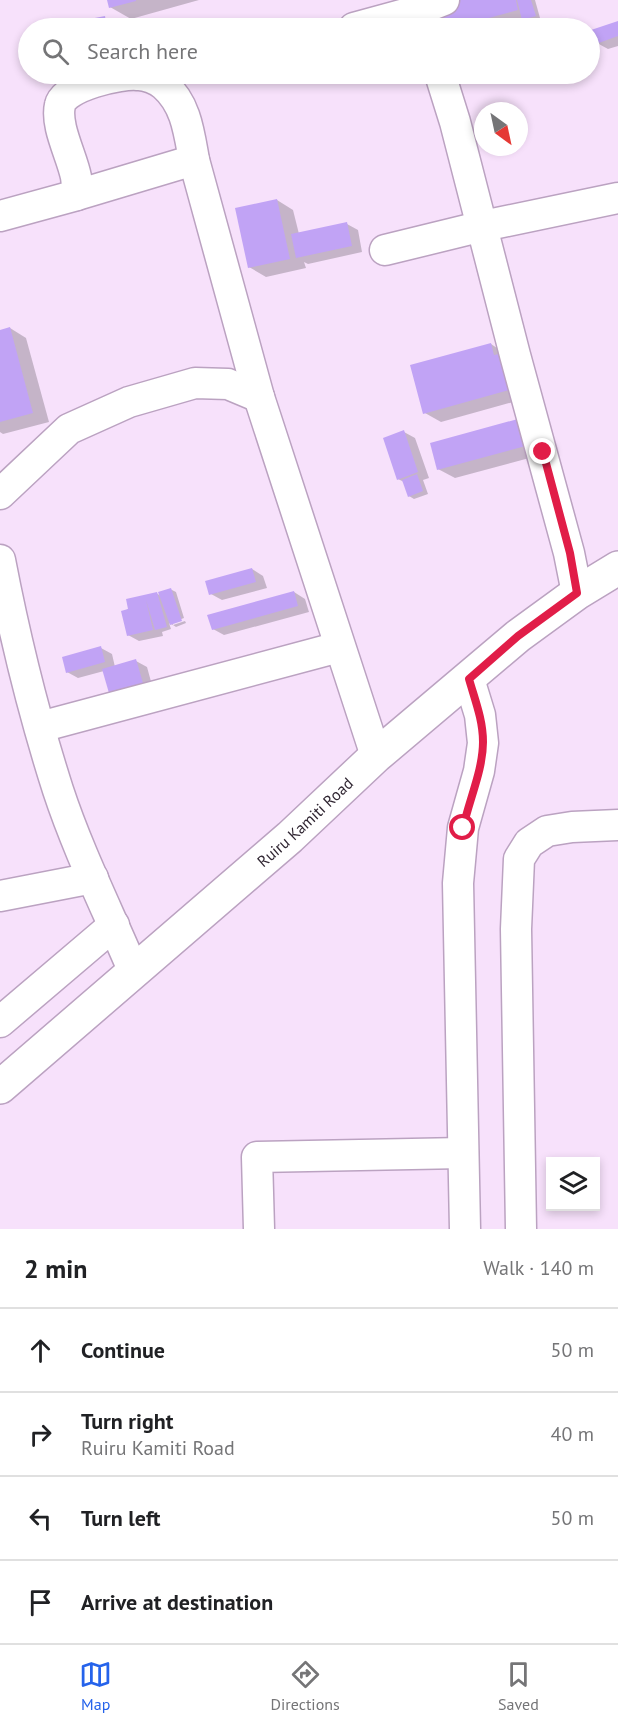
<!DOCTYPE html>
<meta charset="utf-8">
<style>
body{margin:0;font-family:"PT Sans",sans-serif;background:#f2f2f2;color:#202124}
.controls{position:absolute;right:18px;bottom:18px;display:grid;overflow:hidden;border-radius:0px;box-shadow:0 3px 9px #0003}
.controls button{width:54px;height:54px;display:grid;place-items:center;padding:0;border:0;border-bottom:2px solid #e0e0e0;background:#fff;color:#202124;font:30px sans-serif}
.compass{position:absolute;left:474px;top:102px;width:54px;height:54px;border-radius:50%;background:#fff;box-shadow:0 3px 9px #0003;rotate:147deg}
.stop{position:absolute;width:18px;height:18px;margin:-14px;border:4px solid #e11d48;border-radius:50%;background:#fff}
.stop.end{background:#e11d48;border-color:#fff;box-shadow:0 2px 6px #0008}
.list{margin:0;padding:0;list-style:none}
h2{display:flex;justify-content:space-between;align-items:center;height:78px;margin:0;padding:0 24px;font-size:26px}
h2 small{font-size:20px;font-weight:400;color:#757577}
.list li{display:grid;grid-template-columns:39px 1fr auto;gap:18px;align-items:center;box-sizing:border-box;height:84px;padding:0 24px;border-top:2px solid #e0e0e0}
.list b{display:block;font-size:22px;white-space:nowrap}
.list p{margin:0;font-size:20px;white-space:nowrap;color:#757577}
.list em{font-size:20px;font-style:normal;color:#757577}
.icon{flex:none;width:33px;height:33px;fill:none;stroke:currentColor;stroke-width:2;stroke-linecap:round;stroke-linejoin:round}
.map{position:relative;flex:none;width:618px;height:1229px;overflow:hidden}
.search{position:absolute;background:#fff;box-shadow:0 3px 9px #0003;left:18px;right:18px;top:18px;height:66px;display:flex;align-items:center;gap:15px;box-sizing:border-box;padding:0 21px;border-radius:33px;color:#757577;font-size:22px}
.sheet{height:414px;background:#fff}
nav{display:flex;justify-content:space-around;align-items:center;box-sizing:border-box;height:84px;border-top:2px solid #e0e0e0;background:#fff;font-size:16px;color:#757577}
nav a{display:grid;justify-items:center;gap:3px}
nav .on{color:#2563eb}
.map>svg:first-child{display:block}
.shadow{fill:#0003}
.building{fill:#c1a3f5}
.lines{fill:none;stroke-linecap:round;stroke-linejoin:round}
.minor-casing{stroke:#bba2c1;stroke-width:33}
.major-casing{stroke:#bba2c1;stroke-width:36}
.minor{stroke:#fff;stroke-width:30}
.major{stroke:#fff;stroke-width:33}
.route{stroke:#e11d48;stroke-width:8}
.labels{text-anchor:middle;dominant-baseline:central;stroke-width:4.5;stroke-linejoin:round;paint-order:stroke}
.street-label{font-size:16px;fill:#302632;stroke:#fff}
</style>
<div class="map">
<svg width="618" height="1229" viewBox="0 0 618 1229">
<rect width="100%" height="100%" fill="#f7e1fb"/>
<g class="shadow">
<path d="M108 0H199L131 19 110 7Z"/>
<path d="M464 0H535L540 18 500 28H440L435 8Z"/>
<path d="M104 18 115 24 116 28H56Z"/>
<path d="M618 23V46L608 49 597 43Z"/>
<path d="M277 200 293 210 299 234 347 224 358 230 362 252 308 264 304 262 306 268 266 277 249 267Z"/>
<path d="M10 328 26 338 49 422 3 434 0 432V331Z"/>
<path d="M491 344 500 350 531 397 441 422 425 413Z"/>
<path d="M525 419 548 453 455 478 438 469Z"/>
<path d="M404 432 415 438 429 478 423 480 428 494 414 499 409 496 404 482 398 479Z"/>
<path d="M252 569 263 576 267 588 222 600 211 594Z"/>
<path d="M170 589 176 592 184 618 173 622V625L169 623 171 629 162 632 163 636 139 641 128 635 123 612 156 593 161 596Z"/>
<path d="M294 592 305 599 309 612 224 635 213 629Z"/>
<path d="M185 621 186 623 176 627 173 625Z"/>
<path d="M101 648 112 654 115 667 136 661 147 667 155 696 104 671 78 678 67 672Z"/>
</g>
<g class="building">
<path d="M107 0H136V1L109 8Z"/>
<path d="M459 0H516L518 10 452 28H439L433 7Z"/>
<path d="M517 0H531L536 16 522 20Z"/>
<path d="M105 16 107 28H55L54 26Z"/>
<path d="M618 21V36L596 44 591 30Z"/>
<path d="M277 199 290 259 248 268 235 208Z"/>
<path d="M347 222 352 246 296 258 291 234Z"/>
<path d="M10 327 33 413 0 422V330Z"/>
<path d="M491 343 494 355 499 354 516 388 423 414 410 365Z"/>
<path d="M525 417 533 444 437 470 430 443Z"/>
<path d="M404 430 418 472 397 480 383 438Z"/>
<path d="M417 474 423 491 408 497 402 480Z"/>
<path d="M252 568 256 582 209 595 205 581Z"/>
<path d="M171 588 182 621 170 625 158 592Z"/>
<path d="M294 591 298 606 212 630 207 615Z"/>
<path d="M157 592 167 627 155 630 146 600 153 630 127 636 121 611 128 609 126 599Z"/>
<path d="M101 646 105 662 66 673 62 657Z"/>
<path d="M136 659 145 690 111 700 102 669Z"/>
</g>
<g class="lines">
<defs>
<g id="minor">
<path d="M354 28 416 11"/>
<path d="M423 28 416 11 444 0"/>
<path d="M440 74 455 122 515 355 569 553 577 593"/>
<path d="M77 195 194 160"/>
<path d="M0 216 77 195C77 189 77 183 76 177 72 156 55 126 60 105 64 86 121 73 138 75 146 75 157 79 164 85 186 104 189 132 194 160L259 397 376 756"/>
<path d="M385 250 483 226 618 198"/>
<path d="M0 494 69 429 129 402 195 383 228 384 259 397"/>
<path d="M0 560C15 638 34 715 58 790 78 851 108 911 133 970"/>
<path d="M40 727 339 647"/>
<path d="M0 896 93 878"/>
<path d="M0 1022 114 925"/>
<path d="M259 1229 257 1157 463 1153"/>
<path d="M465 1229 458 883 463 828 479 771 483 743 480 715 469 679"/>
<path d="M521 1229 516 929 519 859 529 843 547 831 572 827 618 825"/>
</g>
<g id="major">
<path id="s1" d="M0 1087 290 837 376 756 518 636 577 593 618 568"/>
</g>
</defs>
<use href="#minor" class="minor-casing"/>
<use href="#major" class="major-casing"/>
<use href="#minor" class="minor"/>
<use href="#major" class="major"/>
</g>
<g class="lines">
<path class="route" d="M463 828C469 800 483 770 483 742 483 720 475 700 469 679L518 636 577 593 570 553 543 452"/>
</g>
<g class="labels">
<g class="street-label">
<text stroke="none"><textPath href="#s1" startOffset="404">Ruiru Kamiti Road</textPath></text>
</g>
</g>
</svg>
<div class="controls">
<button><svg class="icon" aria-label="layers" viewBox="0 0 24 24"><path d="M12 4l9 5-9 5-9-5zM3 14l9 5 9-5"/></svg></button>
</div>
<svg class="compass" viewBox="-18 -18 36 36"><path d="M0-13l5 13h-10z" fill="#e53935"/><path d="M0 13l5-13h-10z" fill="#757577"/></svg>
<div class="stop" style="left:463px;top:828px"></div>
<div class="stop end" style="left:543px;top:452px"></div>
<div class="search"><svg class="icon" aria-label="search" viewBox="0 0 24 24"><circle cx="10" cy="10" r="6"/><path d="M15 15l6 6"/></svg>Search here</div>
</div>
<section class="sheet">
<h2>2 min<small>Walk · 140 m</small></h2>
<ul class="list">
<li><svg class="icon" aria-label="ahead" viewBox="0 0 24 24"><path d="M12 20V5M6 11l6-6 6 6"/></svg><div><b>Continue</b></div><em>50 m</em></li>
<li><svg class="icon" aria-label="right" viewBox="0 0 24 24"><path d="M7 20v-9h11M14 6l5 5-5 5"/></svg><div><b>Turn right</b><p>Ruiru Kamiti Road</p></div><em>40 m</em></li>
<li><svg class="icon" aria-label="left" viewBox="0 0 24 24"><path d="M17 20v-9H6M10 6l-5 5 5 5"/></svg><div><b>Turn left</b></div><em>50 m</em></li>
<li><svg class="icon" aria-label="arrive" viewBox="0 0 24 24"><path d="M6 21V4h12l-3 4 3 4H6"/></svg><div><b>Arrive at destination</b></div></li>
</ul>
</section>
<nav>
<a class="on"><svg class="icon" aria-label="map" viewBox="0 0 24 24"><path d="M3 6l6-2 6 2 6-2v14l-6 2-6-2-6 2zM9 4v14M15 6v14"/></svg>Map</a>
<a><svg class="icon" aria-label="directions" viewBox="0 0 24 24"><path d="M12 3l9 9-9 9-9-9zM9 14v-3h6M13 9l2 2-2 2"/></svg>Directions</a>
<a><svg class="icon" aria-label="saved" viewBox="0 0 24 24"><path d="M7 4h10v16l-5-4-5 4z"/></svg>Saved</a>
</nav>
